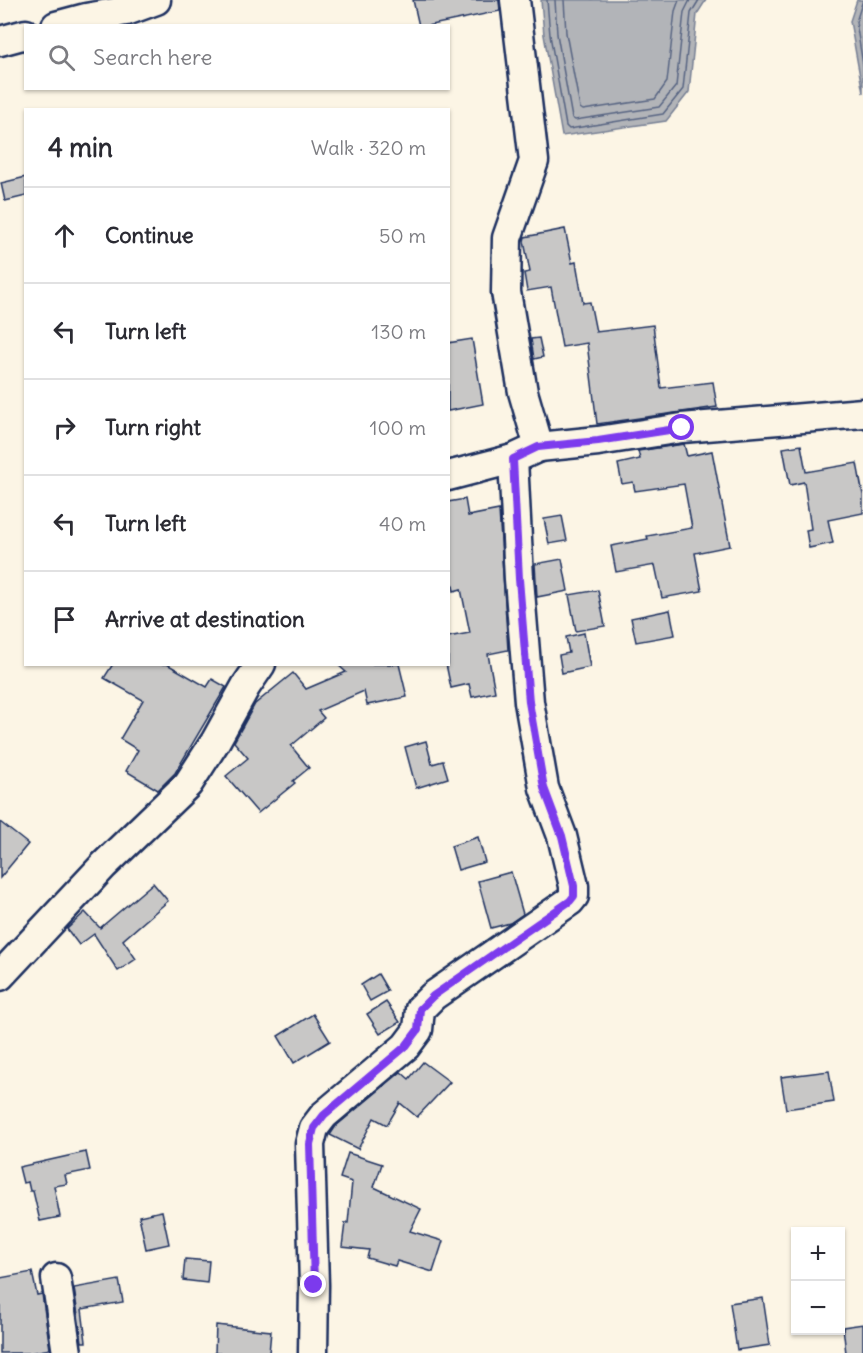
<!DOCTYPE html>
<meta charset="utf-8">
<style>
body{margin:0;font-family:Delius,sans-serif;background:#f7f7f7;color:#2b2b33}
.controls{position:absolute;right:18px;bottom:18px;display:grid;overflow:hidden;border-radius:0px;box-shadow:0 2px 4px #0004}
.controls button{width:54px;height:54px;display:grid;place-items:center;padding:0;border:0;border-bottom:2px solid #e1e1e2;background:#fff;color:#2b2b33;font:30px sans-serif}
.stop{position:absolute;width:18px;height:18px;margin:-14px;border:4px solid #7c3aed;border-radius:50%;background:#fff}
.stop.end{background:#7c3aed;border-color:#fff;box-shadow:0 2px 6px #0008}
.list{margin:0;padding:0;list-style:none}
h2{display:flex;justify-content:space-between;align-items:center;height:78px;margin:0;padding:0 24px;font-size:26px}
h2 small{font-size:20px;font-weight:400;color:#7c7c81}
.list li{display:grid;grid-template-columns:39px 1fr auto;gap:18px;align-items:center;box-sizing:border-box;height:96px;padding:0 24px;border-top:2px solid #e1e1e2}
.list b{display:block;font-size:22px;white-space:nowrap}
.list em{font-size:20px;font-style:normal;color:#7c7c81}
.icon{flex:none;width:33px;height:33px;fill:none;stroke:currentColor;stroke-width:2;stroke-linecap:round;stroke-linejoin:round}
.map{position:relative;flex:none;width:863px;height:1353px;overflow:hidden}
.search{position:absolute;background:#fff;box-shadow:0 2px 4px #0004;left:24px;top:24px;width:426px;height:66px;display:flex;align-items:center;gap:15px;box-sizing:border-box;padding:0 21px;border-radius:0px;color:#7c7c81;font-size:22px}
.panel{position:absolute;background:#fff;box-shadow:0 2px 4px #0004;left:24px;top:108px;width:426px;height:558px;border-radius:0px}
.map>svg:first-child{display:block}
.water{fill:#b2b4b8;stroke:#767f94;stroke-width:1.5}
.lines{fill:none;stroke-linecap:round;stroke-linejoin:round}
.shore{stroke:#576482;stroke-width:1.5}
.building{fill:#c8c7c6;stroke:#1b2f5e;stroke-width:1.5}
.minor-casing{stroke:#1b2f5e;stroke-width:33}
.minor{stroke:#fcf5e5;stroke-width:28}
.route{stroke:#7c3aed;stroke-width:8}
</style>
<div class="map">
<svg width="863" height="1353" viewBox="0 0 863 1353">
<rect width="100%" height="100%" fill="#fcf5e5"/>
<filter id="ink" filterUnits="userSpaceOnUse"><feTurbulence type="fractalNoise" baseFrequency=".0167" numOctaves="2"/><feDisplacementMap in="SourceGraphic" scale="12" xChannelSelector="R" yChannelSelector="G"/><feConvolveMatrix kernelMatrix="1 2 1 2 8 2 1 2 1" color-interpolation-filters="sRGB"/></filter>
<g filter="url(#ink)">
<g class="water">
<path d="M541 0H706L697 14 689 92 666 121 562 136 544 35Z"/>
<path d="M857 0H863V93L850 21Z"/>
</g>
<g class="lines">
<g class="shore">
<path d="M547 0 550 35 566 126 569 129 663 114 683 89 691 13 699 0"/>
<path d="M555 0 557 34 572 118 575 120 659 107 676 86 684 12 690 0"/>
<path d="M564 0 566 33 580 108 583 110 655 99 667 82 675 11 679 0"/>
<path d="M863 0 856 22 863 65"/>
</g>
</g>
<g class="building">
<path d="M413 0H499L500 11 427 26H419Z"/>
<path d="M26 177V196L5 201 1 183Z"/>
<path d="M565 229 572 263 576 262 583 303 590 302 596 332 653 325 661 388 713 382 717 407 597 424 587 343 562 347 551 287 527 291 524 273 530 272 524 241 525 237Z"/>
<path d="M539 338 543 357 534 359 531 339Z"/>
<path d="M472 339 483 404 448 411V343Z"/>
<path d="M684 444 687 456 712 451 730 546 695 553 702 591 662 598 655 565 616 572 611 546 648 539 647 536 692 528 684 484 635 491 633 482 622 484 618 464 640 459 638 451Z"/>
<path d="M801 445 806 472 857 463 863 495V513L828 520 833 543 809 548 806 530 811 529 804 482 790 485 783 448Z"/>
<path d="M465 499 468 516 499 510 508 650 488 654 495 692 472 697 469 684 451 688 446 664H448V637L470 633 461 589 454 591 448 561V502Z"/>
<path d="M562 516 567 541 549 544 544 519Z"/>
<path d="M562 559 568 591 537 597 535 564Z"/>
<path d="M598 590 605 626 576 631 569 595Z"/>
<path d="M670 610 675 635 636 642 631 618Z"/>
<path d="M584 633 590 667 562 673 559 655 569 653 566 637Z"/>
<path d="M113 664H167L207 687 212 679 226 687 175 773 158 790 126 771 138 750 120 739 143 700 104 678Z"/>
<path d="M337 664H399L407 697 367 705 364 691 318 711 324 718 291 746 309 768 293 781 295 783 258 813 226 776 248 758 234 742 255 704 293 673 306 689 346 672Z"/>
<path d="M426 741 432 764 443 761 448 778 416 788 405 747Z"/>
<path d="M0 822 28 844 0 878Z"/>
<path d="M478 837 485 862 458 870 451 846Z"/>
<path d="M511 872 523 914 510 923 491 928 478 881Z"/>
<path d="M153 883 168 901 123 940 136 959 118 971 94 934 79 945 67 929 85 912 100 928Z"/>
<path d="M378 974 388 991 370 1001 361 985Z"/>
<path d="M386 1002 400 1022 380 1034 367 1014Z"/>
<path d="M313 1014 330 1041 294 1063 278 1036Z"/>
<path d="M423 1062 450 1082 417 1117 400 1103 387 1125 374 1118 358 1149 330 1135 336 1126 401 1072 409 1079Z"/>
<path d="M829 1071 834 1102 786 1109 781 1077Z"/>
<path d="M86 1152 90 1170 65 1175 67 1184 54 1186 60 1217 40 1221 33 1191H30L28 1182 23 1183 19 1167Z"/>
<path d="M348 1153 382 1164 374 1187 421 1209 410 1231 443 1241 433 1272 397 1261 395 1266 367 1258 369 1250 342 1247 345 1223H348L352 1182 340 1178Z"/>
<path d="M162 1211 169 1244 146 1249 139 1216Z"/>
<path d="M185 1259 209 1261 207 1283 183 1280Z"/>
<path d="M32 1272 37 1295 42 1294 50 1349 30 1353H0V1278Z"/>
<path d="M119 1280 123 1302 82 1309 86 1342H82L74 1288Z"/>
<path d="M763 1298 770 1345 737 1350 730 1303Z"/>
<path d="M863 1324V1353H846L843 1327Z"/>
<path d="M216 1325 271 1331 269 1353H215Z"/>
</g>
<g class="lines">
<defs>
<g id="minor">
<path d="M515 0 534 161 507 238 506 292 523 392 539 447 598 441 682 428 863 413"/>
<path d="M56 26 86 18 126 11 156 0"/>
<path d="M0 41 26 34"/>
<path d="M448 476 513 459"/>
<path d="M0 976 104 865 188 784 215 742 246 686 261 664"/>
<path d="M56 1278 67 1353"/>
<path d="M313 1353 314 1285 310 1144 314 1128 324 1115 406 1046 418 1030 420 1009 433 996 570 901 574 896V886L562 836 544 788 529 702 519 579 513 459 539 447"/>
</g>
</defs>
<use href="#minor" class="minor-casing"/>
<use href="#minor" class="minor"/>
</g>
</g>
<g class="lines" filter="url(#ink)">
<path class="route" d="M314 1285 310 1144 314 1128 324 1115 406 1046 418 1030 420 1009 433 996 570 901 574 896V886L562 836 544 788 529 702 519 579 513 459 538 447 598 441 682 428"/>
</g>
</svg>
<div class="controls">
<button>+</button>
<button>−</button>
</div>
<div class="stop" style="left:682px;top:428px"></div>
<div class="stop end" style="left:314px;top:1285px"></div>
<div class="search"><svg class="icon" aria-label="search" viewBox="0 0 24 24"><circle cx="10" cy="10" r="6"/><path d="M15 15l6 6"/></svg>Search here</div>
<section class="panel">
<h2>4 min<small>Walk · 320 m</small></h2>
<ul class="list">
<li><svg class="icon" aria-label="ahead" viewBox="0 0 24 24"><path d="M12 20V5M6 11l6-6 6 6"/></svg><div><b>Continue</b></div><em>50 m</em></li>
<li><svg class="icon" aria-label="left" viewBox="0 0 24 24"><path d="M17 20v-9H6M10 6l-5 5 5 5"/></svg><div><b>Turn left</b></div><em>130 m</em></li>
<li><svg class="icon" aria-label="right" viewBox="0 0 24 24"><path d="M7 20v-9h11M14 6l5 5-5 5"/></svg><div><b>Turn right</b></div><em>100 m</em></li>
<li><svg class="icon" aria-label="left" viewBox="0 0 24 24"><path d="M17 20v-9H6M10 6l-5 5 5 5"/></svg><div><b>Turn left</b></div><em>40 m</em></li>
<li><svg class="icon" aria-label="arrive" viewBox="0 0 24 24"><path d="M6 21V4h12l-3 4 3 4H6"/></svg><div><b>Arrive at destination</b></div></li>
</ul>
</section>
</div>
